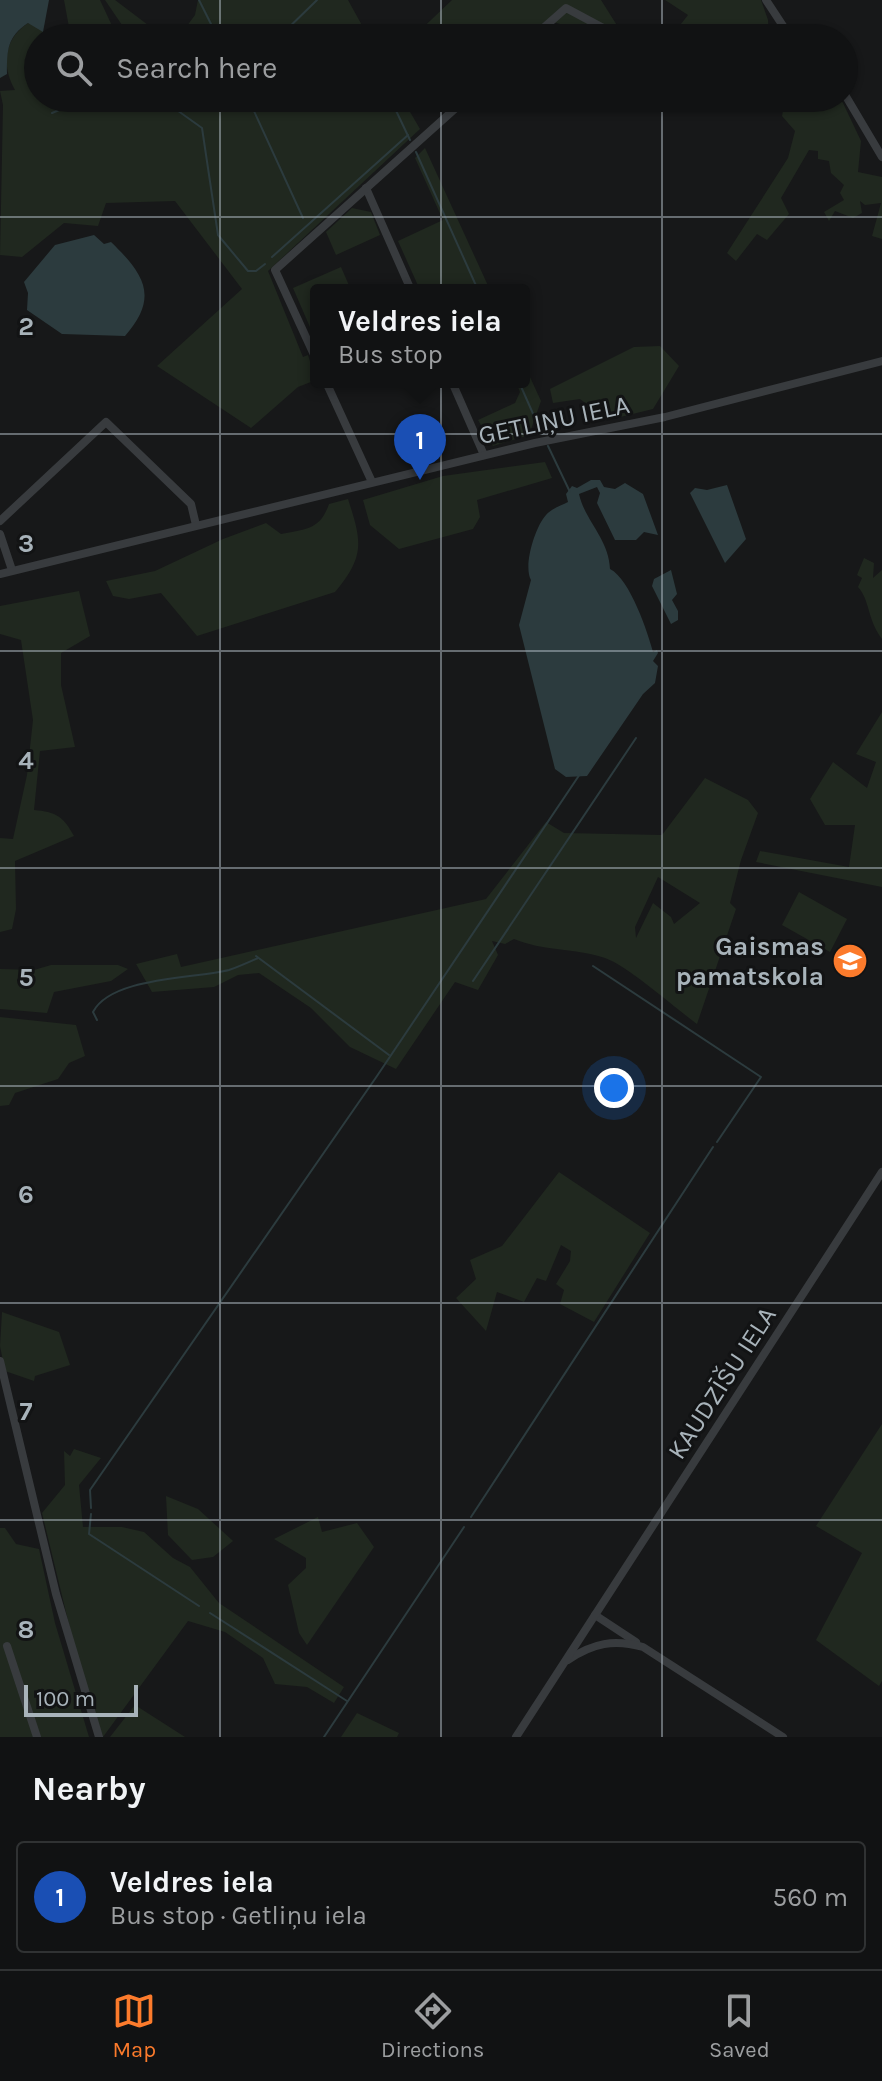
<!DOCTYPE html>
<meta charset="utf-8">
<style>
body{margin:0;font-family:Karla,sans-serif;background:#1a1b1c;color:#f1f3f6}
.scale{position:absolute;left:24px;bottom:20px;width:114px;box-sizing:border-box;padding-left:8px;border:4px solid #a8b3ba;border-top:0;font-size:22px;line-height:28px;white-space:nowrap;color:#a8b3ba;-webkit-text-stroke:6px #121314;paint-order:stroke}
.you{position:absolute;left:614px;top:1088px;width:28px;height:28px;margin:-20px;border:6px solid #fff;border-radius:50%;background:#1a73e8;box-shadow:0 0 0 12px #1a73e833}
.badge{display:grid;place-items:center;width:52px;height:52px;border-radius:50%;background:#fc7b2c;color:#fff;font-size:26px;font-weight:700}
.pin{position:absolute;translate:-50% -66px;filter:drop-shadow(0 2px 4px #0008)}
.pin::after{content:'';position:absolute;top:42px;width:28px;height:24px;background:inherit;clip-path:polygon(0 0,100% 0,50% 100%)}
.popup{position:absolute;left:310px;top:284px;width:220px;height:104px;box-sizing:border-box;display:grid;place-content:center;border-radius:8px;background:#111213;filter:drop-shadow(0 2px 6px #0005);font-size:26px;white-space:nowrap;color:#9c9ea0}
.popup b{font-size:30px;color:#f1f3f6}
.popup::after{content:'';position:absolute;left:50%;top:100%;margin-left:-16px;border:16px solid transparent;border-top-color:#111213}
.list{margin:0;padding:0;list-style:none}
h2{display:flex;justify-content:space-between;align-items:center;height:104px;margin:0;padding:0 32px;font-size:34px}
h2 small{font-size:26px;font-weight:400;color:#9c9ea0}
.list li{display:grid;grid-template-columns:52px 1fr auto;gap:24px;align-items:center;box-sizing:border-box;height:112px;margin:0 16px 16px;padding:0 16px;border:2px solid #303233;border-radius:8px}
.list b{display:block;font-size:30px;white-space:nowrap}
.list p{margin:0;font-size:26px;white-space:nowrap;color:#9c9ea0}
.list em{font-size:26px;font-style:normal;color:#9c9ea0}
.icon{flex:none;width:44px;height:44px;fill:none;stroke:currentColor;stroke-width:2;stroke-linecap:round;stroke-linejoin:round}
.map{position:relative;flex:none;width:882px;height:1737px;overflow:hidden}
.search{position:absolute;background:#111213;box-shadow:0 2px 6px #0004;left:24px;right:24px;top:24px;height:88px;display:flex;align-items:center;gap:20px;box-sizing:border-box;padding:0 28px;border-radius:44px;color:#9c9ea0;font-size:30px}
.sheet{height:232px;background:#111213}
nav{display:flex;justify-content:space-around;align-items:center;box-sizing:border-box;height:112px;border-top:2px solid #303233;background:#111213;font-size:22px;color:#9c9ea0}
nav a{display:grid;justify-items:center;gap:4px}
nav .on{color:#fc7b2c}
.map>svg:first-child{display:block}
.green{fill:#20281f;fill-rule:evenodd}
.water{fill:#2c3b3e}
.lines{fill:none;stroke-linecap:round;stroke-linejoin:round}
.stream{stroke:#2c3b3e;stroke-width:2}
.minor{stroke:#383b3e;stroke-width:8}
.grid{fill:none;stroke:#a8b3ba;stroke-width:2;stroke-opacity:0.55}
.labels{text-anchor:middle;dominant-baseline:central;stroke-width:6;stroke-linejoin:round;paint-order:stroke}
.street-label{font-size:26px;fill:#a8b3ba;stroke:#121314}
.poi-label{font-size:26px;font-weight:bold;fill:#a8b3ba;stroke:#121314;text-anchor:end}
.grid-label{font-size:26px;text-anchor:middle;font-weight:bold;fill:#a8b3ba;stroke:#121314;stroke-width:6;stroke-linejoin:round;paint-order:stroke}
</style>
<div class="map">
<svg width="882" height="1737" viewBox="0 0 882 1737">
<rect width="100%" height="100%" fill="#171819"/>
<g class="green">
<path d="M64 0H100L114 30 122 25 105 0H115L148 25 144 38H71Z"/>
<path d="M198 0H348L369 38H178L195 15Z"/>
<path d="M452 0H601L625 38H609L553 22 530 38H412Z"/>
<path d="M665 0H761L768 20 769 38H670L688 15Z"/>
<path d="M28 23 39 26 48 38H38V98H402L420 129 268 271 303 357 308 355 316 380 298 387 251 428 157 366 242 289 175 201 106 203 98 226 64 223 22 257 0 255 3 105 0 91 15 90C1 65 4 39 28 23Z"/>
<path d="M777 98H839L843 103 861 141 858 172 882 177V239L872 236 881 203 865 205 860 201 862 213 853 218 835 211 829 221 824 212 844 200 840 193 844 185 831 173 829 161 818 159V151L809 150 781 198 789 214 767 240 757 234 736 261 727 253 788 158 795 131 782 116 784 106Z"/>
<path d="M425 148 490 290H420L398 241 443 220 415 158Z"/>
<path d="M352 208 371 212 380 235 336 255 326 232Z"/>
<path d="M341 267 351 290H316V341L293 288Z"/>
<path d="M660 346 679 366 653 409 608 420 580 399 553 403 550 389 634 347Z"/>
<path d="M524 364 541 401 529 435 493 446 478 420 515 403 520 392 516 382H524Z"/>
<path d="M545 462 552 478 477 500 480 517 473 529 399 549 370 525 363 500 443 476Z"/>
<path d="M348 499C362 542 365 556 335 592L197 636 161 593 129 599 113 596 106 581 155 571 223 539 266 523 281 534C306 529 320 530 329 504Z"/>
<path d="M864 558 874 563 873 578 882 570V639C867 619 870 600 858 587L862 578 857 575Z"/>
<path d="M79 591 90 636 61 653V685L75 747 40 751 34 810C56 812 63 816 74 836L15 861 16 909 12 929 0 932V838L13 839 27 775 33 720 21 640 0 634V606Z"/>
<path d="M882 712V887L756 862 760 851 849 867 855 825H825L810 799 833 762 867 788 876 762 856 754Z"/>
<path d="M705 778 748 800 758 813 741 860 730 903 736 909 697 1024C675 1008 628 966 605 958 575 948 542 951 514 939L505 944 492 941 498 955 478 990 455 982 396 1069 350 1047 311 1008 259 973 238 975 214 987 152 992 136 964 177 954 181 967 486 899 546 822 564 833 662 835ZM658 877 700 903 674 924 671 917 653 903 636 938 635 927Z"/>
<path d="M799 892 847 919 830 952 782 925Z"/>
<path d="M51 965H118L128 969 111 981 54 992 47 1013 0 1009V969L34 970Z"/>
<path d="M0 1017 76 1025 85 1056 69 1063 58 1079 15 1093 9 1105 0 1106Z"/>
<path d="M559 1172 650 1233 594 1322 560 1304 564 1290 556 1284 570 1261 571 1251 561 1245 546 1281 537 1278 524 1302 497 1292 486 1331 456 1298 476 1279 470 1260 502 1246Z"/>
<path d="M2 1312 59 1332 70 1365 35 1376 34 1381 5 1371 0 1346Z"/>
<path d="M882 1424V1681L879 1686 816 1640 862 1553 816 1526Z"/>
<path d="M74 1449 101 1458 79 1485 83 1527H122L144 1532 173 1558 190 1567 219 1603 344 1687 334 1703 307 1687 275 1684 263 1658 225 1632 188 1621 103 1737 80 1670 42 1513 65 1485 64 1451 70 1456Z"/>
<path d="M166 1496 198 1509 233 1541 213 1557 192 1560 168 1535Z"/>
<path d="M318 1517 322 1532 357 1523 374 1547 307 1645 299 1633 288 1585 306 1568V1558L274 1539Z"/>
<path d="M0 1528H5L16 1544 39 1549 55 1623 89 1737H0Z"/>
<path d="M135 1705 185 1737H110Z"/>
<path d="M357 1713 399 1733 397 1737H341Z"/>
</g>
<g class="water">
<path d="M0 0H49L43 32 28 23C7 37 7 50 7 74L0 78Z"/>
<path d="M94 235 104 244 111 242C145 275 159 297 125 336L62 334 27 310 28 293 24 282 55 245Z"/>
<path d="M591 480H600L604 487 615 489 625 483 643 494 658 535 644 532 636 540H615L597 503 600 493 597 487 579 494C585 521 609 539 610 569 630 579 648 633 653 652L657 650 658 653 653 661 658 666 655 683 643 694 587 776 566 777 555 769 519 625 531 580C523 566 535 527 546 515 551 509 562 505 568 502L566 494 572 486 577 488Z"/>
<path d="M727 485 746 539 725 563 690 493 695 488 707 490Z"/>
<path d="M671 570 677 594 672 600 678 611V620L671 624 652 586 654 579Z"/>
</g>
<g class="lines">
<g class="stream">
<path d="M199 0 218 38"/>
<path d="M278 38 317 0"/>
<path d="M160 98 202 128 218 235 248 271H256L265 264"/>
<path d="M248 98 303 218"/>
<path d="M390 98 410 140"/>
<path d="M52 113 81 101"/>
<path d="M416 152 478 290"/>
<path d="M272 257 408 135"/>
<path d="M519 382 542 434"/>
<path d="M548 446 570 492"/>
<path d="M256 956 389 1055"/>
<path d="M593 966 761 1077 717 1142"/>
<path d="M473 981 636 738"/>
<path d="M97 1020 93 1012C111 977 193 979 229 970 238 967 249 962 258 958"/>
<path d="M91 1508 90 1490 377 1076 580 774"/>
<path d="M91 1514 89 1534 199 1606"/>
<path d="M471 1517 713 1147"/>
<path d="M210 1613 347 1701"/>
<path d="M324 1737 464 1527"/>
</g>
<g class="minor">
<path d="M766 0 791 38"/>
<path d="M532 38 566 8 622 38"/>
<path d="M844 93 882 157"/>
<path d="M366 188 411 290"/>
<path d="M316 359 275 270 467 98"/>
<path d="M326 382 372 482"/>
<path d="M452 382 484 455"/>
<path d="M0 521 106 422 191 504 196 525"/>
<path d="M0 534 12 570"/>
<path d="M0 574 535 443 665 417 882 361"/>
<path d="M0 1361 56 1594 99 1737"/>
<path d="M595 1615 636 1642"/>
<path d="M7 1646 37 1737"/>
<path d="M568 1660C593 1643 614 1639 643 1647L783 1737"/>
<path d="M516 1737 882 1172"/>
</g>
</g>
<path class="grid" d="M220 0V38M441 0V38M662 0V38M220 98V1737M441 98V1737M662 98V1737M0 217H882M0 434H882M0 651H882M0 868H882M0 1086H882M0 1303H882M0 1520H882"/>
<defs>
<symbol id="school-disc" viewBox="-11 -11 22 22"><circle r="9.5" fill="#fc7b2c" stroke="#121314"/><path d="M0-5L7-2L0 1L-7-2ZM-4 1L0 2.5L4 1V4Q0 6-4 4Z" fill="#fff"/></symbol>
</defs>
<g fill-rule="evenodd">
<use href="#school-disc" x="830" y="941" width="40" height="40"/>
</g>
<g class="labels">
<g class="street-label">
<text transform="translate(554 420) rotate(-12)">GETLIŅU IELA</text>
<text transform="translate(722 1383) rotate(-57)">KAUDZĪŠU IELA</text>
</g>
<g class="poi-label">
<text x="824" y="946">Gaismas<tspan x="824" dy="30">pamatskola</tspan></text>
</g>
</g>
<g class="grid-label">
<text x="26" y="335">2</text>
<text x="26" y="552">3</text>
<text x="26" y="769">4</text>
<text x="26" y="986">5</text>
<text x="26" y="1203">6</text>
<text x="26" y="1420">7</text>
<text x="26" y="1638">8</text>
</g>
</svg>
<div class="scale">100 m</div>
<div class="you"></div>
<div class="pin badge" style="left:420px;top:480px;background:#1a4fb4">1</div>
<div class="popup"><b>Veldres iela</b>Bus stop</div>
<div class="search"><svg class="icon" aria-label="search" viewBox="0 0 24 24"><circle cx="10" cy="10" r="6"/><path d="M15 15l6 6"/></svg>Search here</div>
</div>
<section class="sheet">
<h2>Nearby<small></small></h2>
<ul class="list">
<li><span class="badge" style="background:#1a4fb4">1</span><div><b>Veldres iela</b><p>Bus stop · Getliņu iela</p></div><em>560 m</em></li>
</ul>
</section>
<nav>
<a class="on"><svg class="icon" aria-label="map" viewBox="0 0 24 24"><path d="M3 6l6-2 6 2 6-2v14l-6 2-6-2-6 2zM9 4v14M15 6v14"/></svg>Map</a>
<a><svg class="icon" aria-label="directions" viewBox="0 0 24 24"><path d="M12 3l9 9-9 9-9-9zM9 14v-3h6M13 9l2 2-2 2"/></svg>Directions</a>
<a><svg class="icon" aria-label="saved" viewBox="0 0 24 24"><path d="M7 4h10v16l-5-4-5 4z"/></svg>Saved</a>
</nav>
